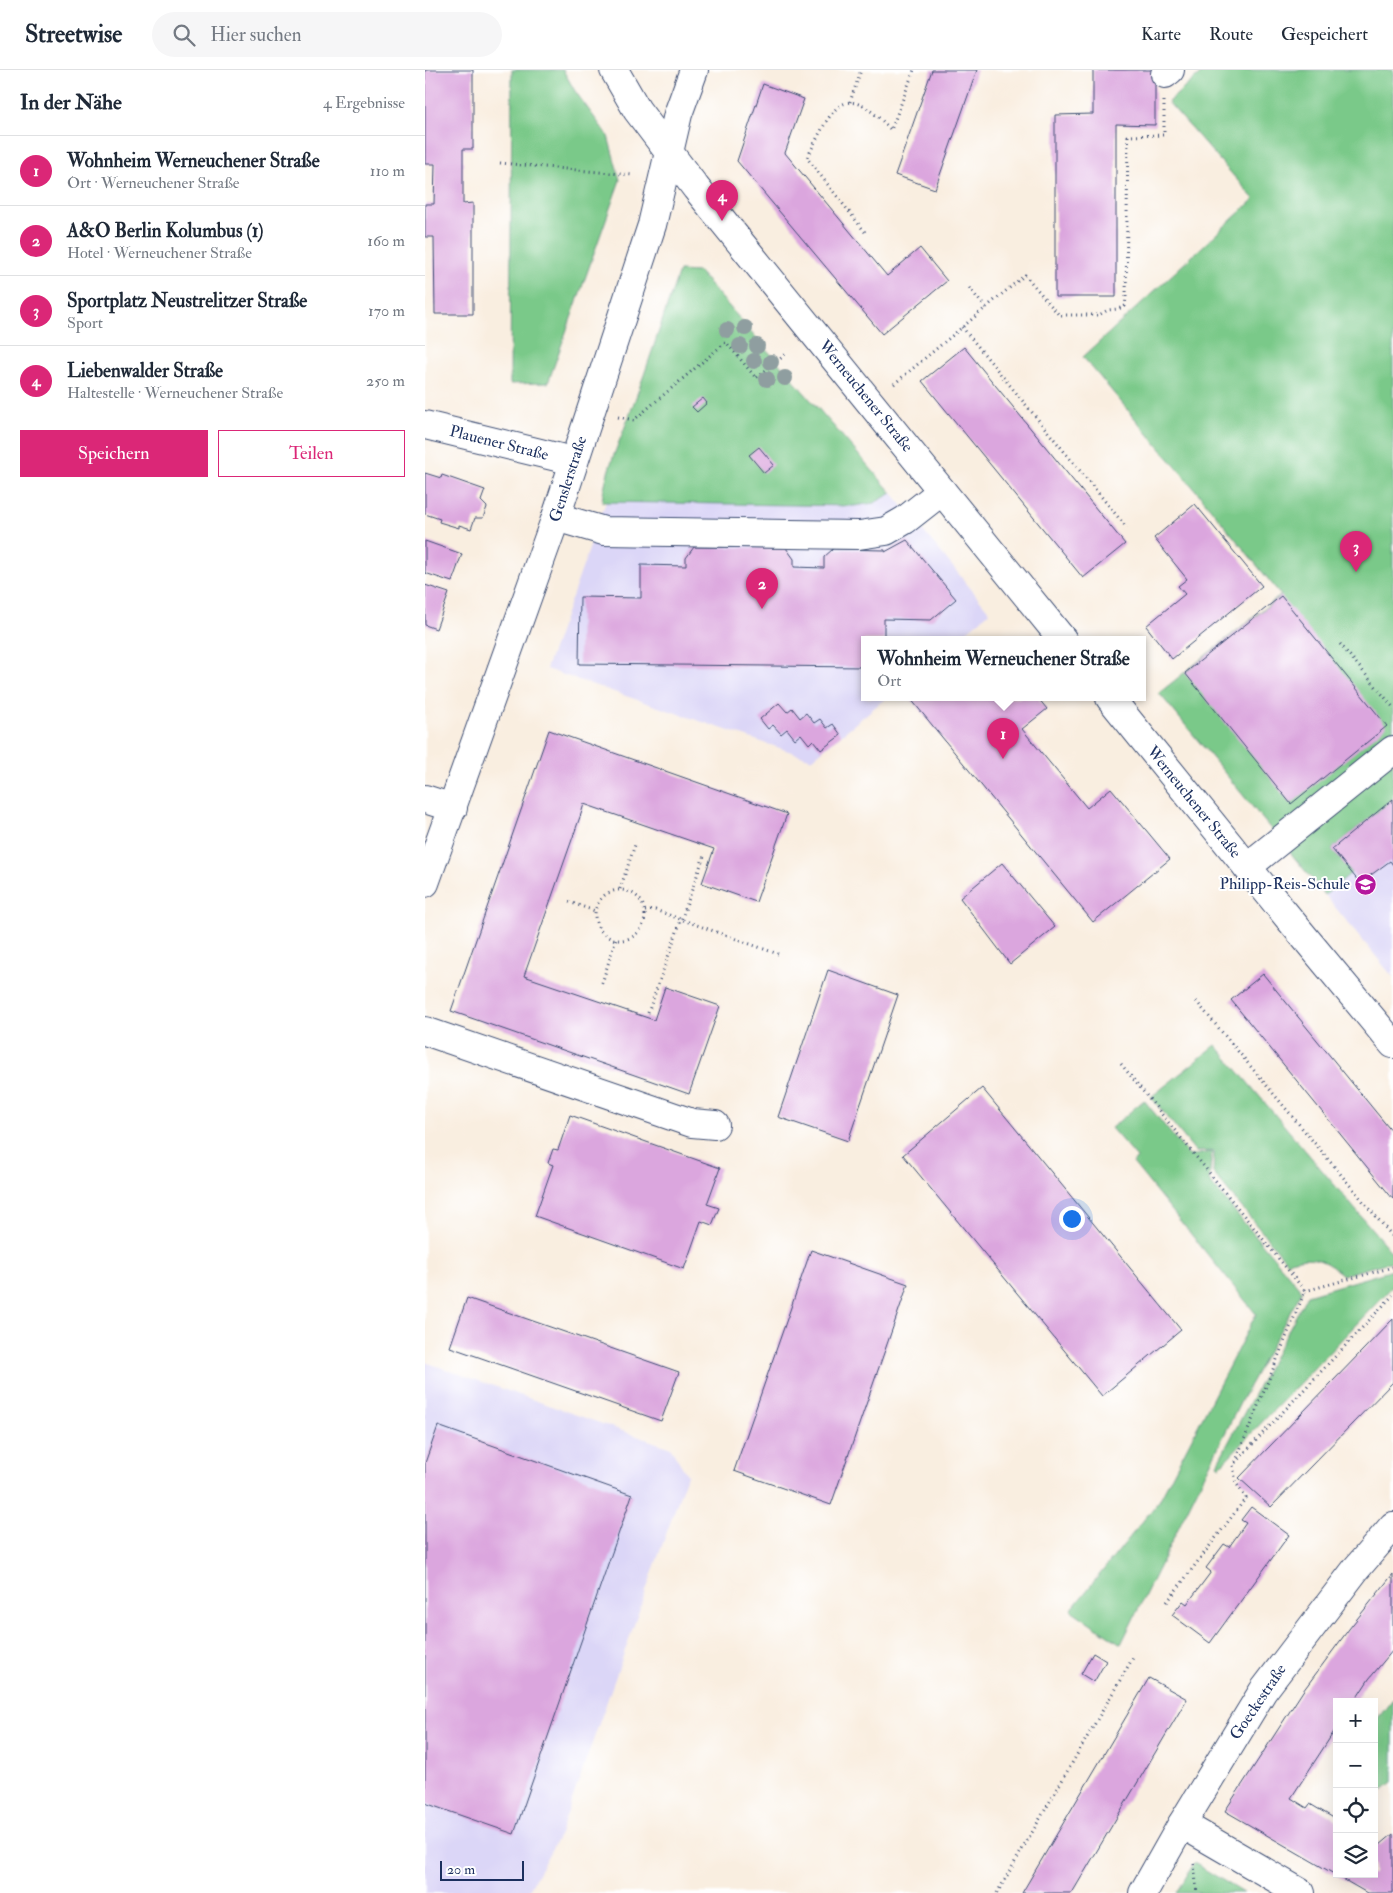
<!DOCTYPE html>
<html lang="de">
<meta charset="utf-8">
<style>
body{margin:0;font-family:"IM FELL Double Pica",serif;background:#f6f6f7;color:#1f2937}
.controls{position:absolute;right:15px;bottom:15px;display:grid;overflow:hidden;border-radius:0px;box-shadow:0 5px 20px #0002}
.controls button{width:45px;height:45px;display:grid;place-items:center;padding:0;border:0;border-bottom:1px solid #e0e1e3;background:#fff;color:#1f2937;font:25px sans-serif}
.scale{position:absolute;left:15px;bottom:12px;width:84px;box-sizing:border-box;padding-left:5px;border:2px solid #1b2f5e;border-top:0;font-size:14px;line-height:18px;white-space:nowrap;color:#1b2f5e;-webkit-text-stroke:4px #fff;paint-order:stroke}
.you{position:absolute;left:646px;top:1148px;width:18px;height:18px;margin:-12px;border:4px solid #fff;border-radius:50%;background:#1a73e8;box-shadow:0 0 0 8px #1a73e833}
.badge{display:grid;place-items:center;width:32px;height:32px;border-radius:50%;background:#db2777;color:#fff;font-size:16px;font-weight:700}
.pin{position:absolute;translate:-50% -41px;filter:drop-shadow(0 1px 2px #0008)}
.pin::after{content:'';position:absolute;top:26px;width:18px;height:15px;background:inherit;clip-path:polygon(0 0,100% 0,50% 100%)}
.popup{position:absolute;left:436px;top:566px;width:285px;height:65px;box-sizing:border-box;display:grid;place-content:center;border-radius:0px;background:#fff;filter:drop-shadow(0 1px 4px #0005);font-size:16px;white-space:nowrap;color:#747a83}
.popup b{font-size:19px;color:#1f2937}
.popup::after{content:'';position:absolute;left:50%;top:100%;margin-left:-10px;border:10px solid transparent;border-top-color:#fff}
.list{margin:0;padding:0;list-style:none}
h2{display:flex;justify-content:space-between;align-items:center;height:65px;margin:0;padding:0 20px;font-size:21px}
h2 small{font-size:16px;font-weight:400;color:#747a83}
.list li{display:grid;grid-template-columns:32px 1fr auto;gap:15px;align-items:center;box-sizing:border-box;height:70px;padding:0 20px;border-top:1px solid #e0e1e3}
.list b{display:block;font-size:19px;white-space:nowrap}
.list p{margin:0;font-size:16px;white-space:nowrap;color:#747a83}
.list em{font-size:16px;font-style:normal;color:#747a83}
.actions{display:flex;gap:10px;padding:15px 20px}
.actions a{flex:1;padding:11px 0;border:1px solid #db2777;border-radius:0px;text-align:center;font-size:18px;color:#db2777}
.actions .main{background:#db2777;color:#fff}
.icon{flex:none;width:28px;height:28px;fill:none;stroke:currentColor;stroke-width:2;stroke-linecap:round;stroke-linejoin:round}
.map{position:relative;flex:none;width:968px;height:1823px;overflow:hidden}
header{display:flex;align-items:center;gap:30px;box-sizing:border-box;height:70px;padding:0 25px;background:#fff;border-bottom:1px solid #e0e1e3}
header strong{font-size:24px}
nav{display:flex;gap:28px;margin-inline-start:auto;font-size:18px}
.search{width:350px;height:45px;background:#f6f6f7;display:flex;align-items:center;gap:12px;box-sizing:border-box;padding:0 18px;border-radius:28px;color:#747a83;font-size:19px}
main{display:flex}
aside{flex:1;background:#fff}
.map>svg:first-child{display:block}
.built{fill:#dbd6f7}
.green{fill:#7ac989;stroke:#4a7c74}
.building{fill:#dba6de}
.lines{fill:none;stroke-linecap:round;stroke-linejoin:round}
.minor-casing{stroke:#3c4c72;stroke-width:30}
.path{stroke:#3c4c72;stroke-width:3;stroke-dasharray:1 4;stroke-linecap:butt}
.minor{stroke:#fff;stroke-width:28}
.tree{fill:#8f9ea0}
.labels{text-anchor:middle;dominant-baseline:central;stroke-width:4;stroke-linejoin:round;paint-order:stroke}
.street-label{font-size:16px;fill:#1b2f5e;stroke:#fff}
.poi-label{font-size:16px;fill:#1b2f5e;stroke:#fff;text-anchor:end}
</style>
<header>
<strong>Streetwise</strong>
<div class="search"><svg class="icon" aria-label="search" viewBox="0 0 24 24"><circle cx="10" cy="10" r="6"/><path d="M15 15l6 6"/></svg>Hier suchen</div>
<nav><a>Karte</a><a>Route</a><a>Gespeichert</a></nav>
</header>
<main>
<aside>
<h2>In der Nähe<small>4 Ergebnisse</small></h2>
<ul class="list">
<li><span class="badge">1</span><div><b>Wohnheim Werneuchener Straße</b><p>Ort · Werneuchener Straße</p></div><em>110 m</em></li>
<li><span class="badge">2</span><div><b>A&amp;O Berlin Kolumbus (1)</b><p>Hotel · Werneuchener Straße</p></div><em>160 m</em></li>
<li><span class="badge">3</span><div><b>Sportplatz Neustrelitzer Straße</b><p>Sport</p></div><em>170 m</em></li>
<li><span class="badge">4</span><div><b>Liebenwalder Straße</b><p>Haltestelle · Werneuchener Straße</p></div><em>250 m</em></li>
</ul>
<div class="actions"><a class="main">Speichern</a><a>Teilen</a></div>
</aside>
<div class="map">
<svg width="968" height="1823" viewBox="0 0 968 1823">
<rect width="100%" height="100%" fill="#fff"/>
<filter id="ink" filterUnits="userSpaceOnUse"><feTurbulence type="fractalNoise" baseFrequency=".02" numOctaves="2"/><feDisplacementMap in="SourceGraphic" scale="10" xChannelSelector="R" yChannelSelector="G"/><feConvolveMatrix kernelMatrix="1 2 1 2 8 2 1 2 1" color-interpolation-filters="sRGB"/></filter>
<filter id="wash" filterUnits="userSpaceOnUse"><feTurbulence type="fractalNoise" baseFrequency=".0096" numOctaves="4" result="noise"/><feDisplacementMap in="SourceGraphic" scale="20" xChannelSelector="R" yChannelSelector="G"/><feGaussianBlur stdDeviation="1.12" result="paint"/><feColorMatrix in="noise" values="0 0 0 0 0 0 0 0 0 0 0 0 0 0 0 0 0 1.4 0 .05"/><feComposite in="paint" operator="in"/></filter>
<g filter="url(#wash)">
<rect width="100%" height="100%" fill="#f9eee0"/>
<g class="built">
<path d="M467 423 565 542 531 570H439V628H461L387 689 121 599 181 432 429 436 449 433Z"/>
<path d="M968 729V907L900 825 926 803 907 779Z"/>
<path d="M0 1292 246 1378 262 1405 135 1764 102 1823H0Z"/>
</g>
<g class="green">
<path d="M87 0H138L150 21 183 66 195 110 123 313 85 314Z"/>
<path d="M780 0H968V729L907 779 926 803 900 825 734 623 856 525 773 423 658 287 829 129 743 32Z"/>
<path d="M254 201 274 202 467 423 449 433 429 436 177 432C180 399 196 370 207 338 224 293 238 247 254 201Z"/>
<path d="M791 975 968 1184V1191L918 1205C898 1189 887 1184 862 1192L788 1103 789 1081 771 1082 726 1027Z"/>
<path d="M719 1030 764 1086 787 1082 784 1111 877 1221 817 1329 696 1574 646 1540 734 1431 831 1244 708 1093 712 1088 686 1058Z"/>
<path d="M968 1200V1216L795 1396 792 1394 882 1225Z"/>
<path d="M968 1629V1712L949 1727V1653Z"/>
<path d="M769 1793 819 1823H752Z"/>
</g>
<g id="blocks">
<g class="building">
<path d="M0 0H48V79H38V134L48 133V244H10L9 167H0V134H9L10 94H0Z"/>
<path d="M507 0H552L510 119 470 105Z"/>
<path d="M668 0H730V55L691 54V227H630V45L668 44Z"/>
<path d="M338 14 379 29 360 83 462 206 495 178 522 211 457 264 312 91Z"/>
<path d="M539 277 700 474 658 508 497 311Z"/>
<path d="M278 328 282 333 272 342 267 337Z"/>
<path d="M334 377 349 395 339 403 324 385Z"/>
<path d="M0 403 16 408 17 405 60 420 56 431 62 437 58 448H50L46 459 34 455V458L14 452 15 449 0 444Z"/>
<path d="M770 434 837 516 747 589 721 556 760 524 753 516 762 509 729 468Z"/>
<path d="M482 470 531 529 506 550 459 549V570H439V597L154 594 155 527 216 528V495L261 496V488L269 477 361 478 369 489V497L399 498V487L408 479 460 480V482Z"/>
<path d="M0 471 37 484 27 512 0 503Z"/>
<path d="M0 515 24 523 11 559 0 555Z"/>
<path d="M856 526 962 656 866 734 760 603Z"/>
<path d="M485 628H613L622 639 597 659 662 738 686 718 745 789 668 852Z"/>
<path d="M354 633 362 642 367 638 375 648 381 643 389 653 395 649 402 658 408 654 416 665 396 680 388 670 384 674 376 664 370 669 362 659 356 664 348 655 343 659 335 649Z"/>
<path d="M124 660 362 744 331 832 277 813 289 779 159 734 156 744 99 906 229 950 240 917 295 936 264 1024 26 941Z"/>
<path d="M968 729V795L965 791 935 813 907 779Z"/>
<path d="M577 793 630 857 585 894 535 828Z"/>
<path d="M403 900 473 925 423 1071 353 1047Z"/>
<path d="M838 904 968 1063V1129L806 930Z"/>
<path d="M557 1018 756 1260 677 1326 478 1085Z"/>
<path d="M145 1045 295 1098 282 1134 294 1138 287 1155 276 1151 259 1199 110 1146 128 1095 123 1093 128 1079 133 1080Z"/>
<path d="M386 1180 483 1214 406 1435 309 1401Z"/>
<path d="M42 1228 254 1302 236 1351 25 1277Z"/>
<path d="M968 1249V1312L846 1437 814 1408Z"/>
<path d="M13 1356 207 1425 89 1764 0 1733V1393Z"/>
<path d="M826 1437 864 1465 785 1573 747 1545 758 1531 762 1534 786 1502 781 1498 799 1474 804 1477 821 1453 816 1450Z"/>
<path d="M968 1504V1580L944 1609 929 1632H912V1657L866 1728 882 1738 885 1734 912 1750V1804H949V1771L955 1775 968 1764V1823H942L800 1741 878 1621 924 1559Z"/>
<path d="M668 1583 681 1591 669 1612 656 1604Z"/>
<path d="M724 1608 762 1629 647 1823H597Z"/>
</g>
</g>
</g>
<g filter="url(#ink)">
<use href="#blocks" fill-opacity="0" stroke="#3c4c72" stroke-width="1"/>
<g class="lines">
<defs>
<g id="minor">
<path d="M189 0 212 40 271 118 638 570"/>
<path d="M740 4 745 0"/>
<path d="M0 355 148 391"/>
<path d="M131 447 179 461 434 465 461 461 480 450 517 421"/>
<path d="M685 628 866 851 968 974"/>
<path d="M0 729 28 738"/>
<path d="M822 797 968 680"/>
<path d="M0 813 131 447 227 155 253 44 269 0"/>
<path d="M0 961 267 1053 290 1055"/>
<path d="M757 1754 876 1823"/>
<path d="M718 1823 757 1754 838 1621 931 1499 968 1456"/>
</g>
</defs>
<use href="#minor" class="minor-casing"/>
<g class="path">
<path d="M425 32 436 0"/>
<path d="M75 93 207 105"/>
<path d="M440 162 382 88C407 40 417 6 466 60L489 0"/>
<path d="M544 218 561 238"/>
<path d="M537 257 702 458"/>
<path d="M469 314 600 205 634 245H674L683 240 693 239 700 236 701 228 703 66 739 65V31"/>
<path d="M193 347 209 350 301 272 331 308 361 284"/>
<path d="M915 574 968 637"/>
<path d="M195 819 211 772"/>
<circle cx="195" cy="845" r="25"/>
<path d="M144 832 170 841"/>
<path d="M220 841 230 840 353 884"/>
<path d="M177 913 191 869"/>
<path d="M771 931 968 1167"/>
<path d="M223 943 279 786"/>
<path d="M696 994 880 1221"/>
<path d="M880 1221 968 1197"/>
<path d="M810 1392 880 1221"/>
<path d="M742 1532 821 1428 811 1413 808 1395 968 1225"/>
<path d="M769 1794 772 1823"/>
<path d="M572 1823 709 1586"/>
</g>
<use href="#minor" class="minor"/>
</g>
<g class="tree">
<circle cx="320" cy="258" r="8"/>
<circle cx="302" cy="260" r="8"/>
<circle cx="315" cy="276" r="8"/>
<circle cx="332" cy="276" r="8"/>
<circle cx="329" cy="291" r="8"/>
<circle cx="346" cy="292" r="8"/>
<circle cx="360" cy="308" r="8"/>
<circle cx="342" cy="309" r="8"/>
</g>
</g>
<defs>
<symbol id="school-disc" viewBox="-11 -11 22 22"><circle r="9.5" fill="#b5179e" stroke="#fff"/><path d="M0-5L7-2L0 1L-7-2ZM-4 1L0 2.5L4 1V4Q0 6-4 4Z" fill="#fff"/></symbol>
</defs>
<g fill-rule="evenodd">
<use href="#school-disc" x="928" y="802" width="25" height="25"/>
</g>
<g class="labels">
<g class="street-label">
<text transform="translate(441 326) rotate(51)">Werneuchener Straße</text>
<text transform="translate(74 373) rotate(14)">Plauener Straße</text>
<text transform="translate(143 409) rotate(-72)">Genslerstraße</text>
<text transform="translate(769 732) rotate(51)">Werneuchener Straße</text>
<text transform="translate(833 1632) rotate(-56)">Goeckestraße</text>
</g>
<g class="poi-label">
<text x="925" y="814">Philipp-Reis-Schule</text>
</g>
</g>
</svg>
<div class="controls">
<button>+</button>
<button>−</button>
<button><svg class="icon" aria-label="locate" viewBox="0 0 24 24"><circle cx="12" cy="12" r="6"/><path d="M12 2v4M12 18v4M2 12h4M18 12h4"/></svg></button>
<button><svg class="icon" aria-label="layers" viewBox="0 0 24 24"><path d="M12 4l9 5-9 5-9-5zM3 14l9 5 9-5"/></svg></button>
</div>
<div class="scale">20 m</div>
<div class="you"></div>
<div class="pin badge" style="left:578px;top:689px">1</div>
<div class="popup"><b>Wohnheim Werneuchener Straße</b>Ort</div>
<div class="pin badge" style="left:337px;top:539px">2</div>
<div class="pin badge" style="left:931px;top:502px">3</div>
<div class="pin badge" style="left:297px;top:151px">4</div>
</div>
</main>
